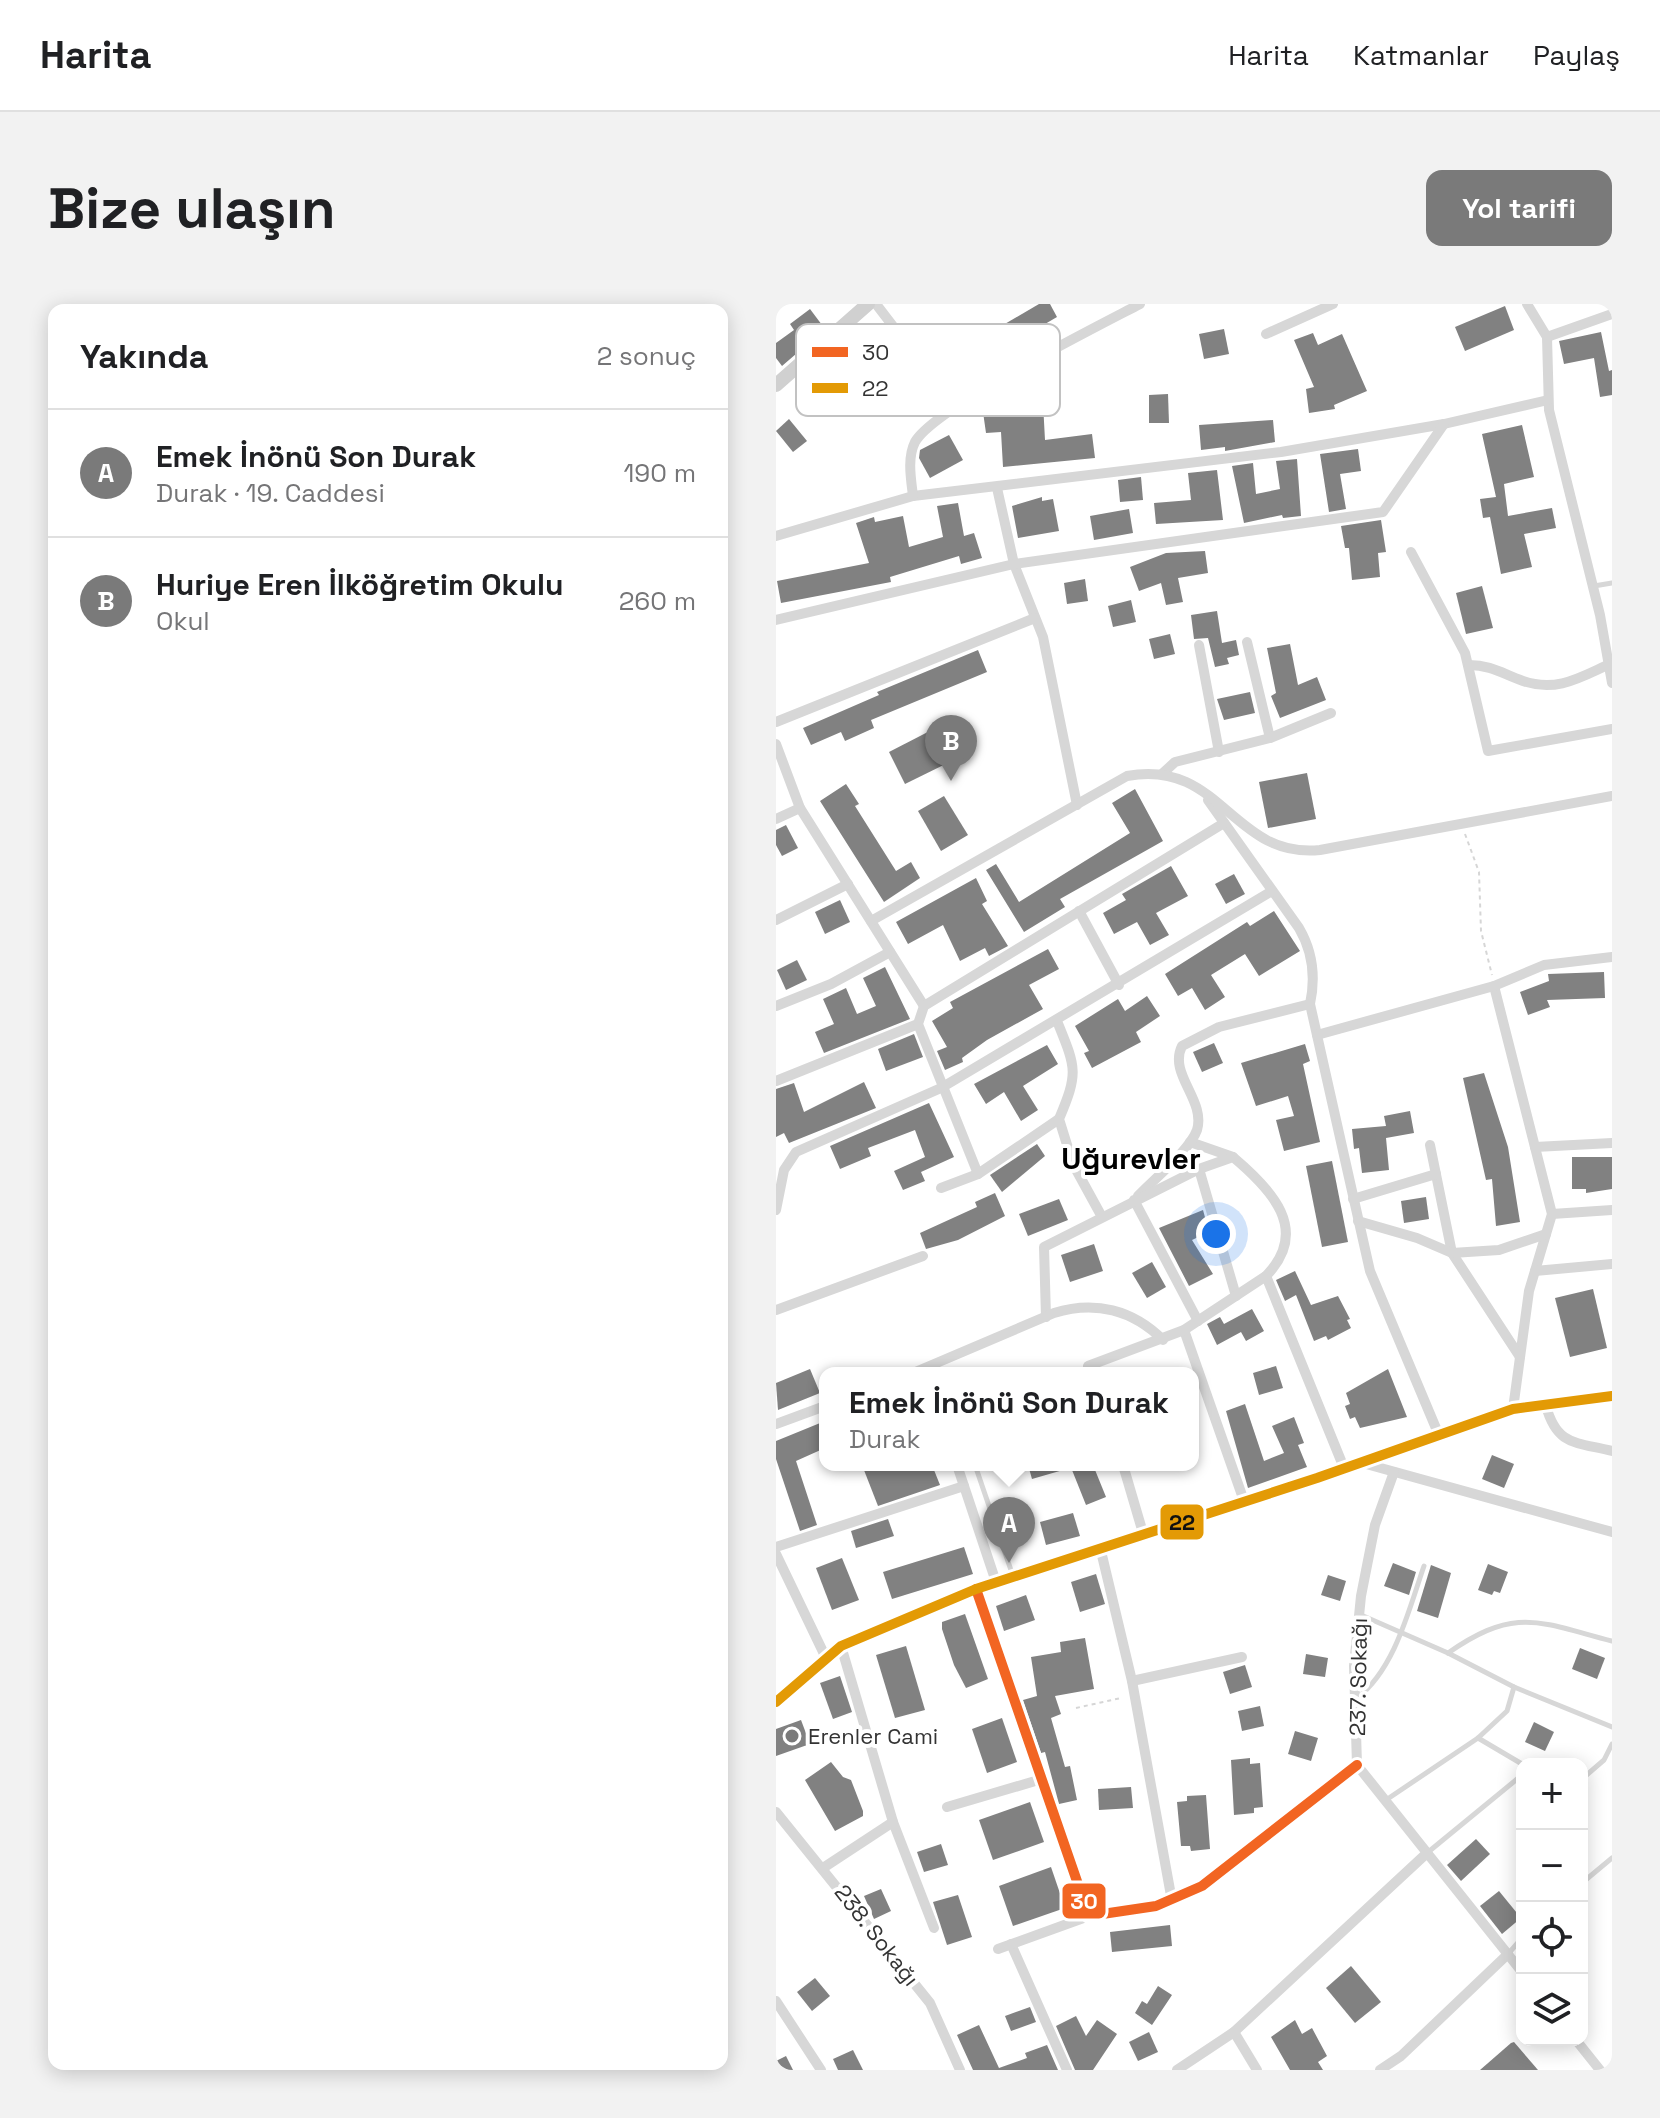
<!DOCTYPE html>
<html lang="tr">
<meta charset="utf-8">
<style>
body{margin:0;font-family:"Space Grotesk",sans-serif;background:#f2f2f2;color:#202124}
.controls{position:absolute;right:24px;bottom:24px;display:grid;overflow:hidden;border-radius:16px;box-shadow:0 4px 20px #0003}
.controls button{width:72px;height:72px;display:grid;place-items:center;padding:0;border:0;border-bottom:2px solid #e0e0e0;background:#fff;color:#202124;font:40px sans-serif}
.you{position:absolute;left:440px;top:930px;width:28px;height:28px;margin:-20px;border:6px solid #fff;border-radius:50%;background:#1a73e8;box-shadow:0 0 0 12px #1a73e833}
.badge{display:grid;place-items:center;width:52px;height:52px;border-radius:50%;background:#7a7a7a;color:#fff;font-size:26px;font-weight:700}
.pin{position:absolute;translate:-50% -66px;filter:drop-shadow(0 2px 4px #0008)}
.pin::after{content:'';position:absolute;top:42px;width:28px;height:24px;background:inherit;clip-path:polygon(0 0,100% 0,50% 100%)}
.popup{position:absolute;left:43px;top:1063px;width:380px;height:104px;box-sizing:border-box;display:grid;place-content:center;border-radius:16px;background:#fff;filter:drop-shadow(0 2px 6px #0005);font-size:26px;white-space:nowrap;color:#757577}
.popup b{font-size:30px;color:#202124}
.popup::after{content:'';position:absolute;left:50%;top:100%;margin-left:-16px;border:16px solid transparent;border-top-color:#fff}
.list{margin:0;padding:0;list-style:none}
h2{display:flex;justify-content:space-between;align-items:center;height:104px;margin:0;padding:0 32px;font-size:34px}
h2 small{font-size:26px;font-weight:400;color:#757577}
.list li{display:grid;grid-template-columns:52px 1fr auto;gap:24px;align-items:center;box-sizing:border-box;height:128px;padding:0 32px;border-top:2px solid #e0e0e0}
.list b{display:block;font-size:30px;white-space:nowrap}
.list p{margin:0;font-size:26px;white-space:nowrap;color:#757577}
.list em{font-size:26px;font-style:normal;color:#757577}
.icon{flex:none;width:44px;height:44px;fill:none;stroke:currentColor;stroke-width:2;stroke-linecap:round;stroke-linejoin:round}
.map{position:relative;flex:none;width:836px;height:1766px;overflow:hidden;border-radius:16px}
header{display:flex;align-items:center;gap:48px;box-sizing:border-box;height:112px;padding:0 40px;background:#fff;border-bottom:2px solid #e0e0e0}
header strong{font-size:38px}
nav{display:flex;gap:44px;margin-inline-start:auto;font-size:28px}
.intro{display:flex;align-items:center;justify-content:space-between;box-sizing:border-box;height:192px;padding:0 48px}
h1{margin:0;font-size:56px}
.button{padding:20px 36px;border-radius:16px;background:#7a7a7a;color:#fff;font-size:28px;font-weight:700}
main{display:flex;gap:48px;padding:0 48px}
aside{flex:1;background:#fff;border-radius:16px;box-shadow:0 4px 20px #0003}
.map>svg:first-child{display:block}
.building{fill:#818181}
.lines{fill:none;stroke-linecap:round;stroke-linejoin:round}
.path{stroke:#d6d6d6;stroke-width:2;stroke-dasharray:4 4;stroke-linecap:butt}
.lane{stroke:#d7d7d7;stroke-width:5}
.street{stroke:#d7d7d7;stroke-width:10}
.secondary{stroke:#d0d0d0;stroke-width:14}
.bus-1-casing{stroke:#fff;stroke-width:16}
.bus-2-casing{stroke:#fff;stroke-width:16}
.bus-1{stroke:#f26522;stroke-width:10}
.bus-2{stroke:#e39a05;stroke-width:10}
.poi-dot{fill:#7a7a7a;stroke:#fff;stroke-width:3}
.labels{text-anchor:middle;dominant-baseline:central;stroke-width:8;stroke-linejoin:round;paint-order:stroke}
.street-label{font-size:22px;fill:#333;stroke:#fff}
.poi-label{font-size:22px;fill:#333;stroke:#fff;text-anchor:start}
.district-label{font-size:30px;font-weight:bold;fill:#000;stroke:#fff}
.key{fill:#fff;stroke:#c2c2c2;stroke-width:2}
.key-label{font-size:22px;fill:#333}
.line-badge{stroke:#fff;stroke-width:3}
.badge-label{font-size:22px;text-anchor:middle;font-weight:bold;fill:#fff}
.pale-badge-label{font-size:22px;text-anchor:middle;font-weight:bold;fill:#111}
</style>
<header>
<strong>Harita</strong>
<nav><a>Harita</a><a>Katmanlar</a><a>Paylaş</a></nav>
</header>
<div class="intro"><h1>Bize ulaşın</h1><a class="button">Yol tarifi</a></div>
<main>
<aside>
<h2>Yakında<small>2 sonuç</small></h2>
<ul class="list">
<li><span class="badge">A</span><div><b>Emek İnönü Son Durak</b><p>Durak · 19. Caddesi</p></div><em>190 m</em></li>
<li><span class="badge">B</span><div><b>Huriye Eren İlköğretim Okulu</b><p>Okul</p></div><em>260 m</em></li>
</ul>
</aside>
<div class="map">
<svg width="836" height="1766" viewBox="0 0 836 1766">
<rect width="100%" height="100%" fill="#fff"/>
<g class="building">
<path d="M263 0H274L281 13 184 70 174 52Z"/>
<path d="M729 2 738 26 689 47 679 23Z"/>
<path d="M34 5 49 25 6 62 0 54V39L18 26 14 20Z"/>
<path d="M448 25 453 50 428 55 423 30Z"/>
<path d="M825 28 833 67 836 66V91L824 93 818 54 788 60 783 37Z"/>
<path d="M537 29 542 41 566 30 591 87 558 101 559 105 533 109 530 85 538 83 518 36Z"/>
<path d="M259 70 267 99 269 136 316 130 319 154 227 163 225 128 210 129 207 108 245 105 238 77Z"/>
<path d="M64 72 84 96 67 111 47 86Z"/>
<path d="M392 90 393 119H373V91Z"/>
<path d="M13 115 31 137 17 148 0 127Z"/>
<path d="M497 116 499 138 449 147V143L425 146 423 121Z"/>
<path d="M746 121 758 173 728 180 732 212 776 204 780 224 748 230 756 263 725 270 714 213 707 214 704 195 720 193 706 130Z"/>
<path d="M173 131 187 156 154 174 143 154 144 146Z"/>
<path d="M582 145 585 167 564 170 570 205 553 208 544 150Z"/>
<path d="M521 155 525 212 507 214 506 211 468 219 456 162 477 159 480 190 504 185 500 157Z"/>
<path d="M441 166 447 216 380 220 378 199 415 196 412 169Z"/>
<path d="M365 173 367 196 344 198 342 176Z"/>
<path d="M266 193V197L277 195 283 227 242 234 236 202Z"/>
<path d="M182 199 188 232 198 229 206 254 185 260 183 252 114 273 115 278 5 299 1 277 93 259 80 219 98 213 99 218 127 212 133 243 167 233 161 202Z"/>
<path d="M353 205 357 229 318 236 314 212Z"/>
<path d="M605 216 610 248 602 249 604 273 576 276 573 244H569L565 222Z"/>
<path d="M429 247 432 269 402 274 407 298 390 301 385 279 363 287 354 263 390 249Z"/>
<path d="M309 275 312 297 291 300 288 279Z"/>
<path d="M706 282 717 324 690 330 680 289Z"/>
<path d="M355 296 360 318 337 323 332 302Z"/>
<path d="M441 307 446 339 460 336 463 351 451 354 453 360 439 363 432 334 418 335 415 311Z"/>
<path d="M394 330 399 350 378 355 373 335Z"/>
<path d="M514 340 522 381 541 373 550 396 504 414 495 392 500 389 491 344Z"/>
<path d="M202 346 211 368 95 416 98 424 69 437 65 428 35 441 27 424 103 391 101 388Z"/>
<path d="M474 388 479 409 448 416 441 395Z"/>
<path d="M179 414 196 447 129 480 113 448Z"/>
<path d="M531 469 540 515 492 524 483 478Z"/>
<path d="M70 480 83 500 79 502 120 567 135 558 144 574 108 598 44 497Z"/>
<path d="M359 485 387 537 284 595 289 603 248 628 210 566 220 560 243 598 354 529 336 499Z"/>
<path d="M168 492 192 531 165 547 142 507Z"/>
<path d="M10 521 22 544 6 552 0 541V526Z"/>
<path d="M395 562 412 592 380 609 393 631 374 641 361 618 338 630 327 609 350 596 346 590Z"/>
<path d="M458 570 469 590 450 600 439 580Z"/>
<path d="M200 574 211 597 206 600 232 642 213 652 209 644 184 657 167 621 132 640 120 618Z"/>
<path d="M64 596 74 618 49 630 39 608Z"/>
<path d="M498 607 524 647 483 672 469 650 435 671 449 693 429 706 416 684 402 692 389 670 471 618 474 622Z"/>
<path d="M272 645 283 665 253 681 267 705 211 736 186 754 187 758 169 766 161 747 171 743 156 717 177 704 174 698Z"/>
<path d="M21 656 31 676 10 686 1 666Z"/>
<path d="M109 663 134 715 48 749 39 728 58 720 47 695 70 684 81 710 100 702 87 674Z"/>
<path d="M828 668 829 694 771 696 774 703 752 711 744 688 773 677 772 670Z"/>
<path d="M371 692 384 712 360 728 365 738 316 764 308 749 313 747 299 722 342 695 349 707Z"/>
<path d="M138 730 147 753 110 767 102 745Z"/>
<path d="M438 739 447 759 426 768 417 748Z"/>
<path d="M529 740 534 757 527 760 544 838 508 847 500 816 518 812 512 792 480 802 465 759Z"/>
<path d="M271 741 282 760 247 782 262 806 245 817 228 788 210 800 198 780Z"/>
<path d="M708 769 732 843 744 918 720 922 716 875 710 876 687 774Z"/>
<path d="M88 778 100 804 13 839 8 829 0 833V785L18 779 28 808Z"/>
<path d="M153 799 178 853 145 868 149 877 127 886 118 867 149 853 139 826 92 844 95 852 64 865 54 842Z"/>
<path d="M634 807 638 829 610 834 613 866 586 869 583 844 578 845 576 825 610 822 608 812Z"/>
<path d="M261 840 269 852 226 888 214 871Z"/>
<path d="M796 853H836V885L810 889V885H796Z"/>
<path d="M556 857 572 938 546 943 530 862Z"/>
<path d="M219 889 229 912 182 936 150 945 144 929 201 903 199 898Z"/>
<path d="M650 893 653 915 628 919 625 897Z"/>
<path d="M283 895 292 916 252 932 243 910Z"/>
<path d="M427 906 433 928 416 936 437 970 413 982 383 924Z"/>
<path d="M318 940 327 967 294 978 285 951Z"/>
<path d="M376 958 390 983 371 994 356 969Z"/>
<path d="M519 967 535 1001 562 992 574 1015 571 1016 575 1024 552 1036 550 1032 538 1037 520 991 509 997 500 976Z"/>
<path d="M817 985 831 1044 794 1053 779 994Z"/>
<path d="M476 1005 488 1027 470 1037 465 1028 441 1041 431 1020 444 1013 448 1020Z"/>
<path d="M500 1062 507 1084 483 1091 477 1069Z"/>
<path d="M34 1065 44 1089 2 1106 0 1079Z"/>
<path d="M612 1065 631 1113 584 1124 579 1113 574 1115 569 1102 574 1100 570 1089Z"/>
<path d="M469 1100 488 1157 508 1149 496 1122 518 1113 528 1139 522 1141 531 1163 472 1184 450 1107Z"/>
<path d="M49 1117V1144L20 1157 41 1221 24 1227 0 1155V1137Z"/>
<path d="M716 1151 738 1160 728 1184 706 1175Z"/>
<path d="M86 1161H156L164 1181 102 1202Z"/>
<path d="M252 1161H294V1164L256 1175Z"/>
<path d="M294 1161H317L330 1193 310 1201Z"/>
<path d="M297 1209 304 1232 270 1241 264 1218Z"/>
<path d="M112 1215 118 1232 80 1244 75 1227Z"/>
<path d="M188 1243 197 1270 116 1295 107 1268Z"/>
<path d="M66 1254 83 1296 56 1306 40 1264Z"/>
<path d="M617 1259 640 1268 633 1291 608 1282Z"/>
<path d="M712 1260 732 1268 724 1289 718 1287 716 1291 702 1286Z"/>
<path d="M655 1261 675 1269 662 1314 641 1307Z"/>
<path d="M320 1270 329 1300 304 1308 295 1278Z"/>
<path d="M552 1271 570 1277 564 1297 545 1291Z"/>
<path d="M250 1291 259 1316 228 1327 220 1302Z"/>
<path d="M189 1310 212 1375 190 1384 178 1361 166 1325V1318Z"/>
<path d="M309 1334 318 1385 279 1392 285 1410 275 1414 289 1463 294 1462 301 1496 283 1500 269 1448 265 1449 247 1396 261 1392 255 1353 285 1348 284 1338Z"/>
<path d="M130 1342 149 1406 119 1414 100 1351Z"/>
<path d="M804 1344 829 1354 821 1375 796 1365Z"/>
<path d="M530 1350 552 1354 549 1373 527 1370Z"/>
<path d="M469 1361 476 1383 454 1390 447 1368Z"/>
<path d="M64 1372 76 1408 57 1415 44 1379Z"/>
<path d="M484 1402 488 1422 466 1427 462 1407Z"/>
<path d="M226 1414 241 1458 211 1469 196 1425Z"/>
<path d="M25 1416 34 1440 0 1452V1425Z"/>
<path d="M758 1418 778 1428 769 1447 749 1438Z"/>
<path d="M519 1427 542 1434 535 1457 512 1450Z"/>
<path d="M474 1454V1460L484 1459 487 1503 478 1504V1509L458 1511 455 1456Z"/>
<path d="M55 1458 67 1473 75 1476 87 1507V1512L59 1527 29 1476Z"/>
<path d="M355 1483 357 1504 323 1506 322 1485Z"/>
<path d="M430 1491 434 1545 415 1547 414 1542H405L401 1498 411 1497V1492Z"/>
<path d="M254 1498 268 1538 217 1556 203 1516Z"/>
<path d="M700 1535 714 1550 685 1577 671 1561Z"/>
<path d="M165 1540 172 1561 148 1568 141 1548Z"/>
<path d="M275 1563 289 1604 237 1622 223 1582Z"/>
<path d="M105 1585 115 1607 98 1615 88 1592Z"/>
<path d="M723 1587 745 1614 726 1630 704 1602Z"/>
<path d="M182 1591 196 1633 171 1641 157 1598Z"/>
<path d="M394 1621 396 1642 336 1648 334 1628Z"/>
<path d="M575 1662 605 1698 579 1719 550 1684Z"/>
<path d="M39 1674 54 1692 36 1707 21 1688Z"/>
<path d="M382 1682 396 1691 376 1721 359 1709 366 1697 371 1700Z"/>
<path d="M254 1703 260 1718 235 1727 229 1712Z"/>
<path d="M300 1712 310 1732 321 1716 341 1730 317 1766H299L280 1722Z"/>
<path d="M519 1716 526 1730 536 1724 551 1752 542 1758 547 1766H514L495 1733Z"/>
<path d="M203 1721 223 1764 251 1754 249 1749 271 1741 282 1766H197L181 1731Z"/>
<path d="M373 1728 382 1748 362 1757 353 1738Z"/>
<path d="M738 1738 762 1766H704L735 1739Z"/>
<path d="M77 1746 87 1766H62L57 1755Z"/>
<path d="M10 1752 17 1766H0V1757Z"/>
</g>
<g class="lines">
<g class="path">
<path d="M689 530 703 568 705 627 716 671"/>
<path d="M300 1404 345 1394"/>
</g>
<g class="lane">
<path d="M818 282 836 279"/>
<path d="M199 1161 237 1272"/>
<path d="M585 1311 672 1349 738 1383 836 1423"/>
<path d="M672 1349C740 1302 762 1318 836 1337"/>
<path d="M581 1394C619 1365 633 1305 648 1262"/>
<path d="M702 1434 746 1460"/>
<path d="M806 1475 828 1456 836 1440"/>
<path d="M610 1496 702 1434 731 1407 738 1383"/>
<path d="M651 1549 746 1471"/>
<path d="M806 1579 836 1554"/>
<path d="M732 1650 746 1634"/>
</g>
<g class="street">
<path d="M100 0 179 103"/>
<path d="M751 0 771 33 773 106 824 311 836 379"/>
<path d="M490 30 557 0"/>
<path d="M771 33 836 10"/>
<path d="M221 184 238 260 267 333 301 501"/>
<path d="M137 192 505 148 668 120 772 96"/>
<path d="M0 232 137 192C135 175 131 154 139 138 158 104 322 22 364 0"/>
<path d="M635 248 689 349 712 447 836 425"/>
<path d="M0 316 238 260 607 208 668 120"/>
<path d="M471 338 494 434"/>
<path d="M423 341 443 448"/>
<path d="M693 361C715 361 727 370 747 377 782 389 806 372 836 359"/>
<path d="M0 418 259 314"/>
<path d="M0 440 24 504 148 702"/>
<path d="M386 470 399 458 494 434 555 409"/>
<path d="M432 496 523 624C537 648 540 672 534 700L594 967 662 1129"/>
<path d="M0 515 24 504"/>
<path d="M303 607 343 681"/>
<path d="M0 616 72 580"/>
<path d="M95 617 351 472C445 454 456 555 544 546L836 492"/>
<path d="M718 682 776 910 753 987 737 1105"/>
<path d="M0 702 55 680 114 648"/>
<path d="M281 717C300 764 303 768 283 815L297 860 326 913"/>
<path d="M541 731 718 682 768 661 836 653"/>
<path d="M0 777 142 720"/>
<path d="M414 838 457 853"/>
<path d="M654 841 676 949 744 1053"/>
<path d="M759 843 836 839"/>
<path d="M423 865 457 853C495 885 535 926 490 972"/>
<path d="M202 870 142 720 148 702 448 519"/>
<path d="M165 884 202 870 283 815"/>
<path d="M362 892C378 875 414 846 421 826 430 796 392 770 406 742L443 723 534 700"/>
<path d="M577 895 660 870"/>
<path d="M358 896 422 1017"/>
<path d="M0 906 8 866 20 848 165 784 496 587"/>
<path d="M776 910 836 906"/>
<path d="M582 917 641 934 676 949 723 946 770 930"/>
<path d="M759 967 836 960"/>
<path d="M0 1006 147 952"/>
<path d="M270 1013 268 943 423 865 460 992"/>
<path d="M408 1026 468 1197"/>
<path d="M137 1069 278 1009C319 996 357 1006 387 1036"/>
<path d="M315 1069 312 1062 408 1026 490 972 568 1164"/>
<path d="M770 1102C781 1142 800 1138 836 1147"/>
<path d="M0 1120 49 1102"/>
<path d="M583 1158 836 1228"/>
<path d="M181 1161 220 1278"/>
<path d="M347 1161 367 1229"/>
<path d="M618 1168 599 1221 585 1292 578 1362 581 1461 746 1668"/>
<path d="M0 1243 188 1182"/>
<path d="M324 1243 356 1377 396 1597"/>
<path d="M0 1250 50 1354"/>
<path d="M200 1285 313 1612 380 1602 426 1582 581 1461"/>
<path d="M65 1342 117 1518 158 1624"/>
<path d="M356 1377 466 1353"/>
<path d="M171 1503 266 1475"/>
<path d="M0 1508 154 1699 184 1766"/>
<path d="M47 1564 117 1518"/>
<path d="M235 1640 291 1766"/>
<path d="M222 1645 313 1612"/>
<path d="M0 1697 45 1766"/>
<path d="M458 1728 481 1766"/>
<path d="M800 1736 824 1766"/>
<path d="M401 1766 458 1728 651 1549"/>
<path d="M604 1766 625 1752 732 1650"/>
</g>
<g class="secondary">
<path d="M0 81 92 0"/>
<path d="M0 1398 65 1342 200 1285 541 1174 737 1105 836 1092"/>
</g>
<defs>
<path id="bus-1" d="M200 1285 313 1612 380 1602 426 1582 581 1461"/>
<path id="bus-2" d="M0 1398 65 1342 200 1285 541 1174 737 1105 836 1092"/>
</defs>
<use href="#bus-1" class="bus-1-casing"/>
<use href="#bus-2" class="bus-2-casing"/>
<use href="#bus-1" class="bus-1"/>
<use href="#bus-2" class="bus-2"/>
</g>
<circle class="poi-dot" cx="16" cy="1432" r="8"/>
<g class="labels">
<g class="street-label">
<text transform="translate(582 1373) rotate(-89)">237. Sokağı</text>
<text transform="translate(101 1631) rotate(52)">238. Sokağı</text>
</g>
<g class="poi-label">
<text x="32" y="1432">Erenler Cami</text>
</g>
<g class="district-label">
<text x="355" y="854">Uğurevler</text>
</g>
</g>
<rect x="20" y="20" width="264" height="92" rx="12" class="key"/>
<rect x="36" y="43" width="36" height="10" fill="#f26522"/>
<rect x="36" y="79" width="36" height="10" fill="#e39a05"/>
<g class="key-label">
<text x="86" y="56">30</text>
<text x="86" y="92">22</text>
</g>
<g class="line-badge">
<rect x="383" y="1199" width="46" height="38" rx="8" fill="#e39a05"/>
<rect x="285" y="1578" width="46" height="38" rx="8" fill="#f26522"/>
</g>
<g class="badge-label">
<text x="308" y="1605">30</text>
</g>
<g class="pale-badge-label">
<text x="406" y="1226">22</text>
</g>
</svg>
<div class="controls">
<button>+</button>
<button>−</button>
<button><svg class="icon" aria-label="locate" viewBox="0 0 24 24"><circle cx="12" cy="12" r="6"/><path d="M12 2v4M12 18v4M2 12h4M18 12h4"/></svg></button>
<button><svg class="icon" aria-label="layers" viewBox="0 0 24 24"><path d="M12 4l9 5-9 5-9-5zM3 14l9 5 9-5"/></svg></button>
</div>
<div class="you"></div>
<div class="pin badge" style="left:233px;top:1259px">A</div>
<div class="popup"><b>Emek İnönü Son Durak</b>Durak</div>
<div class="pin badge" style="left:175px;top:477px">B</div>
</div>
</main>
